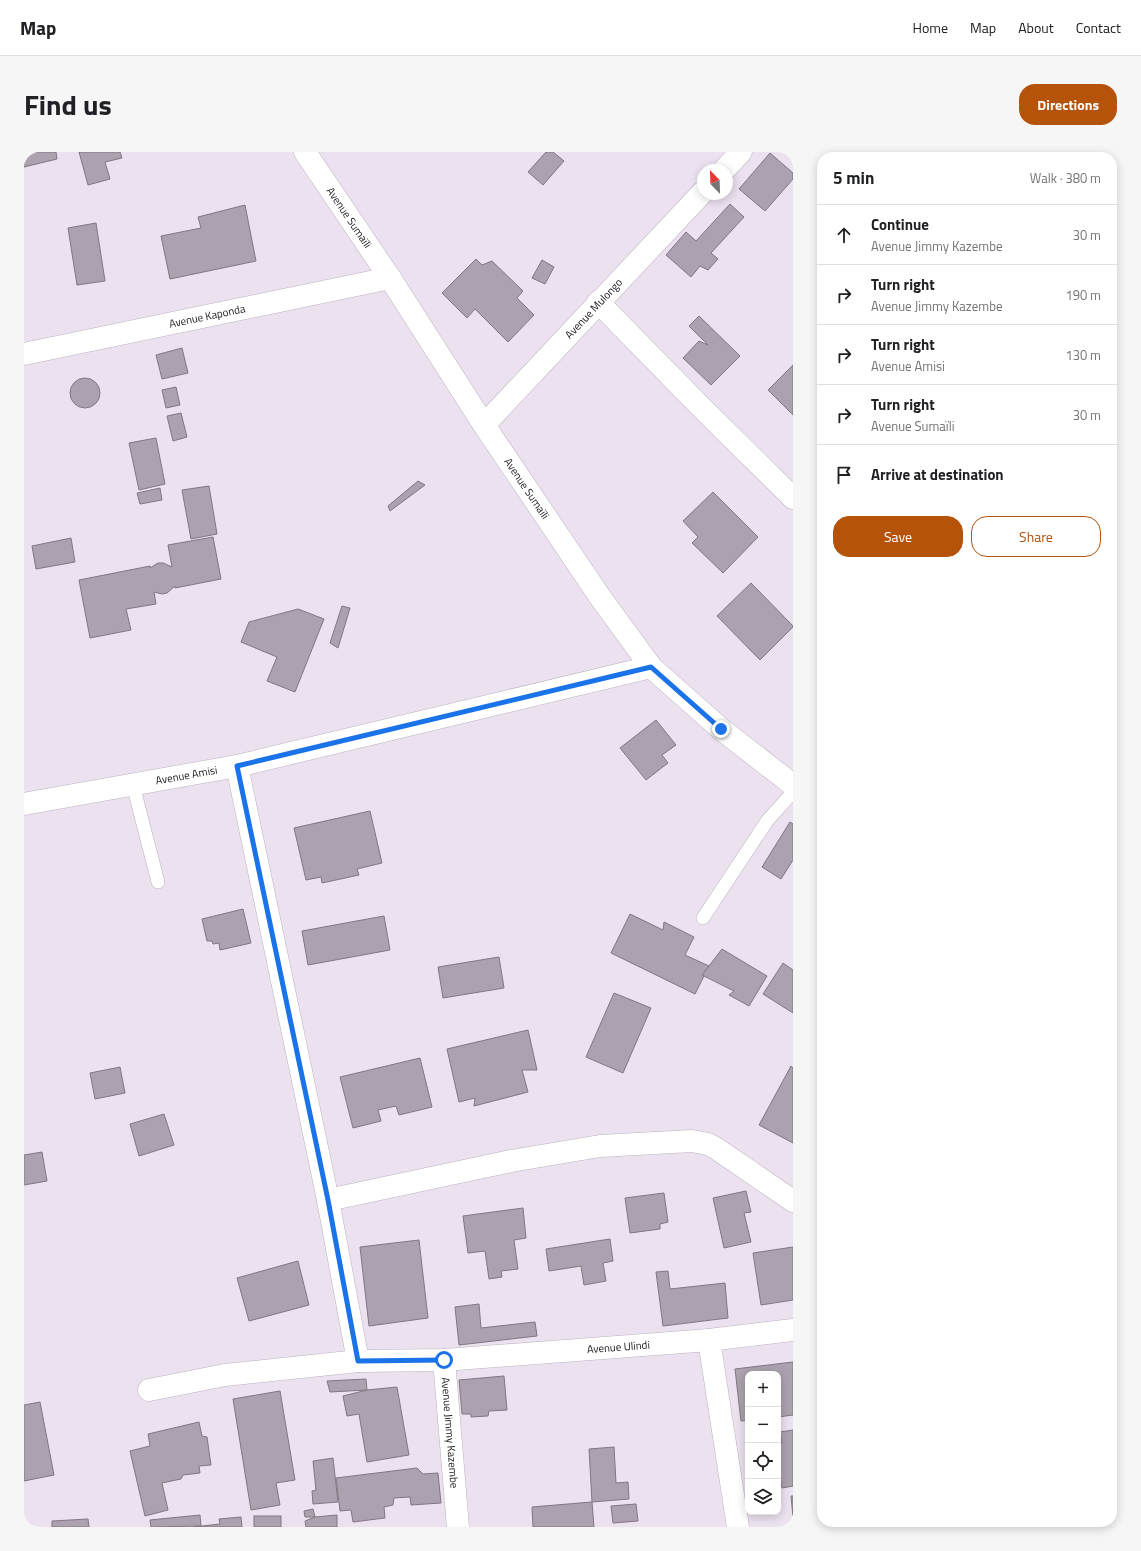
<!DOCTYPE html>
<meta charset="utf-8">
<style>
body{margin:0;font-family:"Titillium Web",sans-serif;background:#f6f6f6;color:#202124}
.controls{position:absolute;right:12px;bottom:12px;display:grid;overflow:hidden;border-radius:8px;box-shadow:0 2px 10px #0003}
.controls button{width:36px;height:36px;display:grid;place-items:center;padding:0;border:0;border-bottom:1px solid #e0e0e0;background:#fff;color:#202124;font:20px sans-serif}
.compass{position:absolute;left:673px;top:12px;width:36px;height:36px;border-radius:50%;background:#fff;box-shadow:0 2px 10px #0003;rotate:337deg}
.stop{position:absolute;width:12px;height:12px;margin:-9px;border:3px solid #1a73e8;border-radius:50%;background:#fff}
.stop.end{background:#1a73e8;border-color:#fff;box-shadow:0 1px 4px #0008}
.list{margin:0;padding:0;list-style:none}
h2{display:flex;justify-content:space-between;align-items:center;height:52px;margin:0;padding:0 16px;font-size:17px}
h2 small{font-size:13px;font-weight:400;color:#757577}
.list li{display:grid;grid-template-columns:26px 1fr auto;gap:12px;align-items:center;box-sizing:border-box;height:60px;padding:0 16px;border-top:1px solid #e0e0e0}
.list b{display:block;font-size:15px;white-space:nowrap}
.list p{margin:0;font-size:13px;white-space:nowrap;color:#757577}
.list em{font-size:13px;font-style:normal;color:#757577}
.actions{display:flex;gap:8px;padding:12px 16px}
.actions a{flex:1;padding:9px 0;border:1px solid #b45309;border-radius:16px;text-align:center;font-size:14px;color:#b45309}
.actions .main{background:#b45309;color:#fff}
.icon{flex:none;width:22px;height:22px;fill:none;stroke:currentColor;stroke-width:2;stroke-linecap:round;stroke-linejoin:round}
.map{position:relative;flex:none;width:769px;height:1375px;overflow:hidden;border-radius:16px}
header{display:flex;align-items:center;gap:24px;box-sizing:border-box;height:56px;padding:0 20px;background:#fff;border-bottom:1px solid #e0e0e0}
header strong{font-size:19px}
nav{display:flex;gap:22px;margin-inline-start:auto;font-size:14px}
.intro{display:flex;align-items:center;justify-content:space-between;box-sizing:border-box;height:96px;padding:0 24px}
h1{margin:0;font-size:28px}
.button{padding:10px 18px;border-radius:16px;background:#b45309;color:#fff;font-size:14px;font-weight:700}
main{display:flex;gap:24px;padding:0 24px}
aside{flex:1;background:#fff;border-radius:16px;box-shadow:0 2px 10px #0003}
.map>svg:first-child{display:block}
.building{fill:#aca1ae;stroke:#817682}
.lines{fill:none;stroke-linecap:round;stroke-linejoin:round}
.service-casing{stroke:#bcb2c0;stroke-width:14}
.minor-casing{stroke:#bcb2c0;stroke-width:23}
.service{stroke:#fff;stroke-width:13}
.minor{stroke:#fff;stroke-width:22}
.route{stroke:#1a73e8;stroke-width:5}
.labels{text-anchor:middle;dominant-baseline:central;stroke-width:4;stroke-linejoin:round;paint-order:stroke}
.street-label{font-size:11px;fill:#1b171d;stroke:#fff}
</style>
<header>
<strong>Map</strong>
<nav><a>Home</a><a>Map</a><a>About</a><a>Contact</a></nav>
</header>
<div class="intro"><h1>Find us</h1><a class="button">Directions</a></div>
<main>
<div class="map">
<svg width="769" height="1375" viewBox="0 0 769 1375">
<rect width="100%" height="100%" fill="#ebe1ef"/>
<g class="building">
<path d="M0 0H32L33 7 0 15Z"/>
<path d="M55 0H96L98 6 81 10 86 27 64 33Z"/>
<path d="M522 0H529L540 9 519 33 504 20Z"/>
<path d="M746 1 769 21V27L741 59 715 37Z"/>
<path d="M706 52 720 65 687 101 694 107 684 118 676 114 667 125 642 103 662 80 672 89Z"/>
<path d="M221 53 232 109 146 127 137 84 177 76 174 65Z"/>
<path d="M72 71 81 129 53 133 44 76Z"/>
<path d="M452 107 458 113 468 109 499 139 493 146 510 163 484 190 451 157 443 166 418 141Z"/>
<path d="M518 108 530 115 521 132 508 126Z"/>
<path d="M675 164 716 204 687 233 659 206 675 189 684 193 665 174Z"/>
<path d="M158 196 164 221 138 227 132 203Z"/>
<path d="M769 213V263L744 238Z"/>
<circle cx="61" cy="241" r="15"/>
<path d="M152 235 156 253 142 256 138 238Z"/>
<path d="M157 261 163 285 149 289 143 264Z"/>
<path d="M132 286 141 332 115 338 105 291Z"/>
<path d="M394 329 401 333 366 359 364 354Z"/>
<path d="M185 334 193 382 167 387 158 338Z"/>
<path d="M136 336 138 348 116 352 113 341Z"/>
<path d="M689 340 734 385 699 421 668 391 674 385 659 369Z"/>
<path d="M189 385 197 427 151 436V434L143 441 138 442 130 440 132 452 102 457 107 478 66 486 55 428 126 414V416L134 411H139L148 415 144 393Z"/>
<path d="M47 386 51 410 12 417 8 394Z"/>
<path d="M727 431 769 474V475L736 508 693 464Z"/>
<path d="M318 454 326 456 314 496 306 491Z"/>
<path d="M274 457 300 467 271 540 243 529 253 505 217 490 225 470Z"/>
<path d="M632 568 652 593 638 603 644 611 622 628 596 596Z"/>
<path d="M346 659 358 711 333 717 335 723 298 731 297 725 282 728 270 676Z"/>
<path d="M766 670 769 672V708L757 727 738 715Z"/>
<path d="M219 757 227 791 196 798 195 791 189 792 188 789H183L178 767Z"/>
<path d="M606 762 639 778 640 770 670 785 661 803 685 814 671 842 587 801Z"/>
<path d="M360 764 366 798 284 813 278 779Z"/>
<path d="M698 797 743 824 725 854 705 843 710 839 678 823Z"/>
<path d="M475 805 480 836 419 846 414 815Z"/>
<path d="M759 811 769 818V861L739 842Z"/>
<path d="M590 841 627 856 599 921 562 905Z"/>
<path d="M504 878 513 918H498L504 940 450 954 451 946 435 950 423 897Z"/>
<path d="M396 906 408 955 375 963 372 954 354 958 357 969 329 976 316 925Z"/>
<path d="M767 914 769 916V991L735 973Z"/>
<path d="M96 915 101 941 71 947 66 921Z"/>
<path d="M140 962 150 993 115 1004 106 972Z"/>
<path d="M18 1000 23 1029 0 1033V1003Z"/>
<path d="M722 1039 727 1060 720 1061 727 1090 700 1096 689 1046Z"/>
<path d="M640 1041 644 1070 636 1072V1077L606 1081 601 1046Z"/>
<path d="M499 1056 502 1086 490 1088 494 1117 477 1119 478 1125 465 1127 461 1099 444 1101 439 1064Z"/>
<path d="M586 1087 589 1109 579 1111 582 1129 560 1133 557 1114 525 1119 522 1097Z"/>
<path d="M395 1088 404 1166 345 1174 336 1095Z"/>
<path d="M769 1095V1148L737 1153 729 1101Z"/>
<path d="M274 1109 285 1153 225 1169 213 1126Z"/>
<path d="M644 1119 646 1137 701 1131 704 1166 639 1174 632 1120Z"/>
<path d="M455 1152 457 1176 511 1170 513 1184 435 1193 431 1155Z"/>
<path d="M769 1210V1263L754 1265V1222H724V1268L717 1269 711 1217Z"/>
<path d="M480 1224 483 1258 465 1259 464 1264 447 1265V1262H438L435 1228Z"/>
<path d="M342 1227 343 1238 306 1240 303 1229Z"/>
<path d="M373 1235 385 1303 343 1310 335 1262 323 1264 319 1244 343 1238Z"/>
<path d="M256 1239 271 1328 252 1331 256 1353 227 1358 209 1247Z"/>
<path d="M16 1250 30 1323 0 1329V1253Z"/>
<path d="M175 1270 178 1284 183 1285 187 1313 175 1314 176 1321 159 1323 157 1327 138 1331 144 1358 121 1364 106 1299 126 1294 124 1282Z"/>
<path d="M769 1278V1334L758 1336 754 1311V1292L758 1291 756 1280Z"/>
<path d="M590 1295 592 1331 604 1330 605 1347 568 1350 565 1297Z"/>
<path d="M309 1306 314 1350 289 1352 288 1339 292 1338 289 1309Z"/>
<path d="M393 1316 399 1322 414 1321 417 1351 387 1353 386 1345 370 1346 369 1353 360 1355 361 1366 329 1370 327 1358 316 1359 312 1326Z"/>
<path d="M767 1344H769V1365Z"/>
<path d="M568 1350 570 1375H509L508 1355Z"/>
<path d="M612 1352 614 1369 589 1371 587 1354Z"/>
<path d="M289 1357 291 1365H281L280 1359Z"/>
<path d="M176 1363 177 1374 127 1375 126 1368Z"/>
<path d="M313 1363V1375H282L281 1369 291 1365Z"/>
<rect x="230" y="1364" width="27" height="11"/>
<path d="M217 1365 218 1375H169L196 1372 195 1367Z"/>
<path d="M64 1367 65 1375H28V1369Z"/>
</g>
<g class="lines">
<defs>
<g id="service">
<path d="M109 633 134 730"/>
<path d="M679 766 743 669 769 640"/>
</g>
<g id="minor">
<path id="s1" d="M281 0 366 126 460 273 576 445 627 515 697 577 769 633"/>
<path d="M700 18 717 0"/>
<path d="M574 150 678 256 769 346"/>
<path id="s2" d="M0 202 366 126"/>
<path id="s3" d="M460 273 679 40"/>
<path d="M213 614 304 1048 334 1209"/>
<path id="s4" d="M0 652 213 614 627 515"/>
<path d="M304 1048 487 1009 576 994 668 989 684 992 693 997 769 1049"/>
<path d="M685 1188 714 1375"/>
<path id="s5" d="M420 1208 434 1375"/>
<path id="s6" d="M125 1238 201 1223 334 1209 420 1208 685 1188 769 1178"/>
</g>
</defs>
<use href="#service" class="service-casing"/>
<use href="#minor" class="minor-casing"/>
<use href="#service" class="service"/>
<use href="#minor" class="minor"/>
</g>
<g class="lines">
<path class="route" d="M420 1208 334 1209 304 1048 213 614 627 515 697 577"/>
</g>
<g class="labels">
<g class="street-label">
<text stroke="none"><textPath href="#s1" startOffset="79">Avenue Sumaïli</textPath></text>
<text stroke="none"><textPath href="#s3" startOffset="160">Avenue Mulongo</textPath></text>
<text stroke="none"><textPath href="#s2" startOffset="187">Avenue Kaponda</textPath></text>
<text stroke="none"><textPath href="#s1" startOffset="403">Avenue Sumaïli</textPath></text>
<text stroke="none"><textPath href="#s4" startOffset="165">Avenue Amisi</textPath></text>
<text stroke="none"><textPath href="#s6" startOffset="472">Avenue Ulindi</textPath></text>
<text stroke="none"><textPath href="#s5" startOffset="73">Avenue Jimmy Kazembe</textPath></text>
</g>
</g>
</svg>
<div class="controls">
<button>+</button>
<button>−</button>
<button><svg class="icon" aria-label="locate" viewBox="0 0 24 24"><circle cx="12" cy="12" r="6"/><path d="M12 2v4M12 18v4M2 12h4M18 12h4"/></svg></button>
<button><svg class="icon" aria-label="layers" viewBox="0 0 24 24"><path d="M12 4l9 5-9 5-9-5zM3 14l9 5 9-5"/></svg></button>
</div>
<svg class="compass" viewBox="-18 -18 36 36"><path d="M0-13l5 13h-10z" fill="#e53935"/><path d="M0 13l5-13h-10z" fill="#757577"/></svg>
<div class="stop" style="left:420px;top:1208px"></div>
<div class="stop end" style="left:697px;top:577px"></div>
</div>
<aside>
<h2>5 min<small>Walk · 380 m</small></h2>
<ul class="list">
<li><svg class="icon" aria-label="ahead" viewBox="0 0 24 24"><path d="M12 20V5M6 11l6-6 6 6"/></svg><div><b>Continue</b><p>Avenue Jimmy Kazembe</p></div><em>30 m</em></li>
<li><svg class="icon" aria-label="right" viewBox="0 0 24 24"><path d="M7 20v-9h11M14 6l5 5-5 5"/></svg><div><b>Turn right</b><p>Avenue Jimmy Kazembe</p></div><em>190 m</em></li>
<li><svg class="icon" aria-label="right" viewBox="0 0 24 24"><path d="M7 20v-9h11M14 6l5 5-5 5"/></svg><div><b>Turn right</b><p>Avenue Amisi</p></div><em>130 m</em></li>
<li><svg class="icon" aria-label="right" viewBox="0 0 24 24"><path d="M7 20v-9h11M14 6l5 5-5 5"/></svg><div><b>Turn right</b><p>Avenue Sumaïli</p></div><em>30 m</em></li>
<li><svg class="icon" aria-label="arrive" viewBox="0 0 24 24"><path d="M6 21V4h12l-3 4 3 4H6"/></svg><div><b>Arrive at destination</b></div></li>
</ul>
<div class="actions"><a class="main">Save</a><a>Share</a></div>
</aside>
</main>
